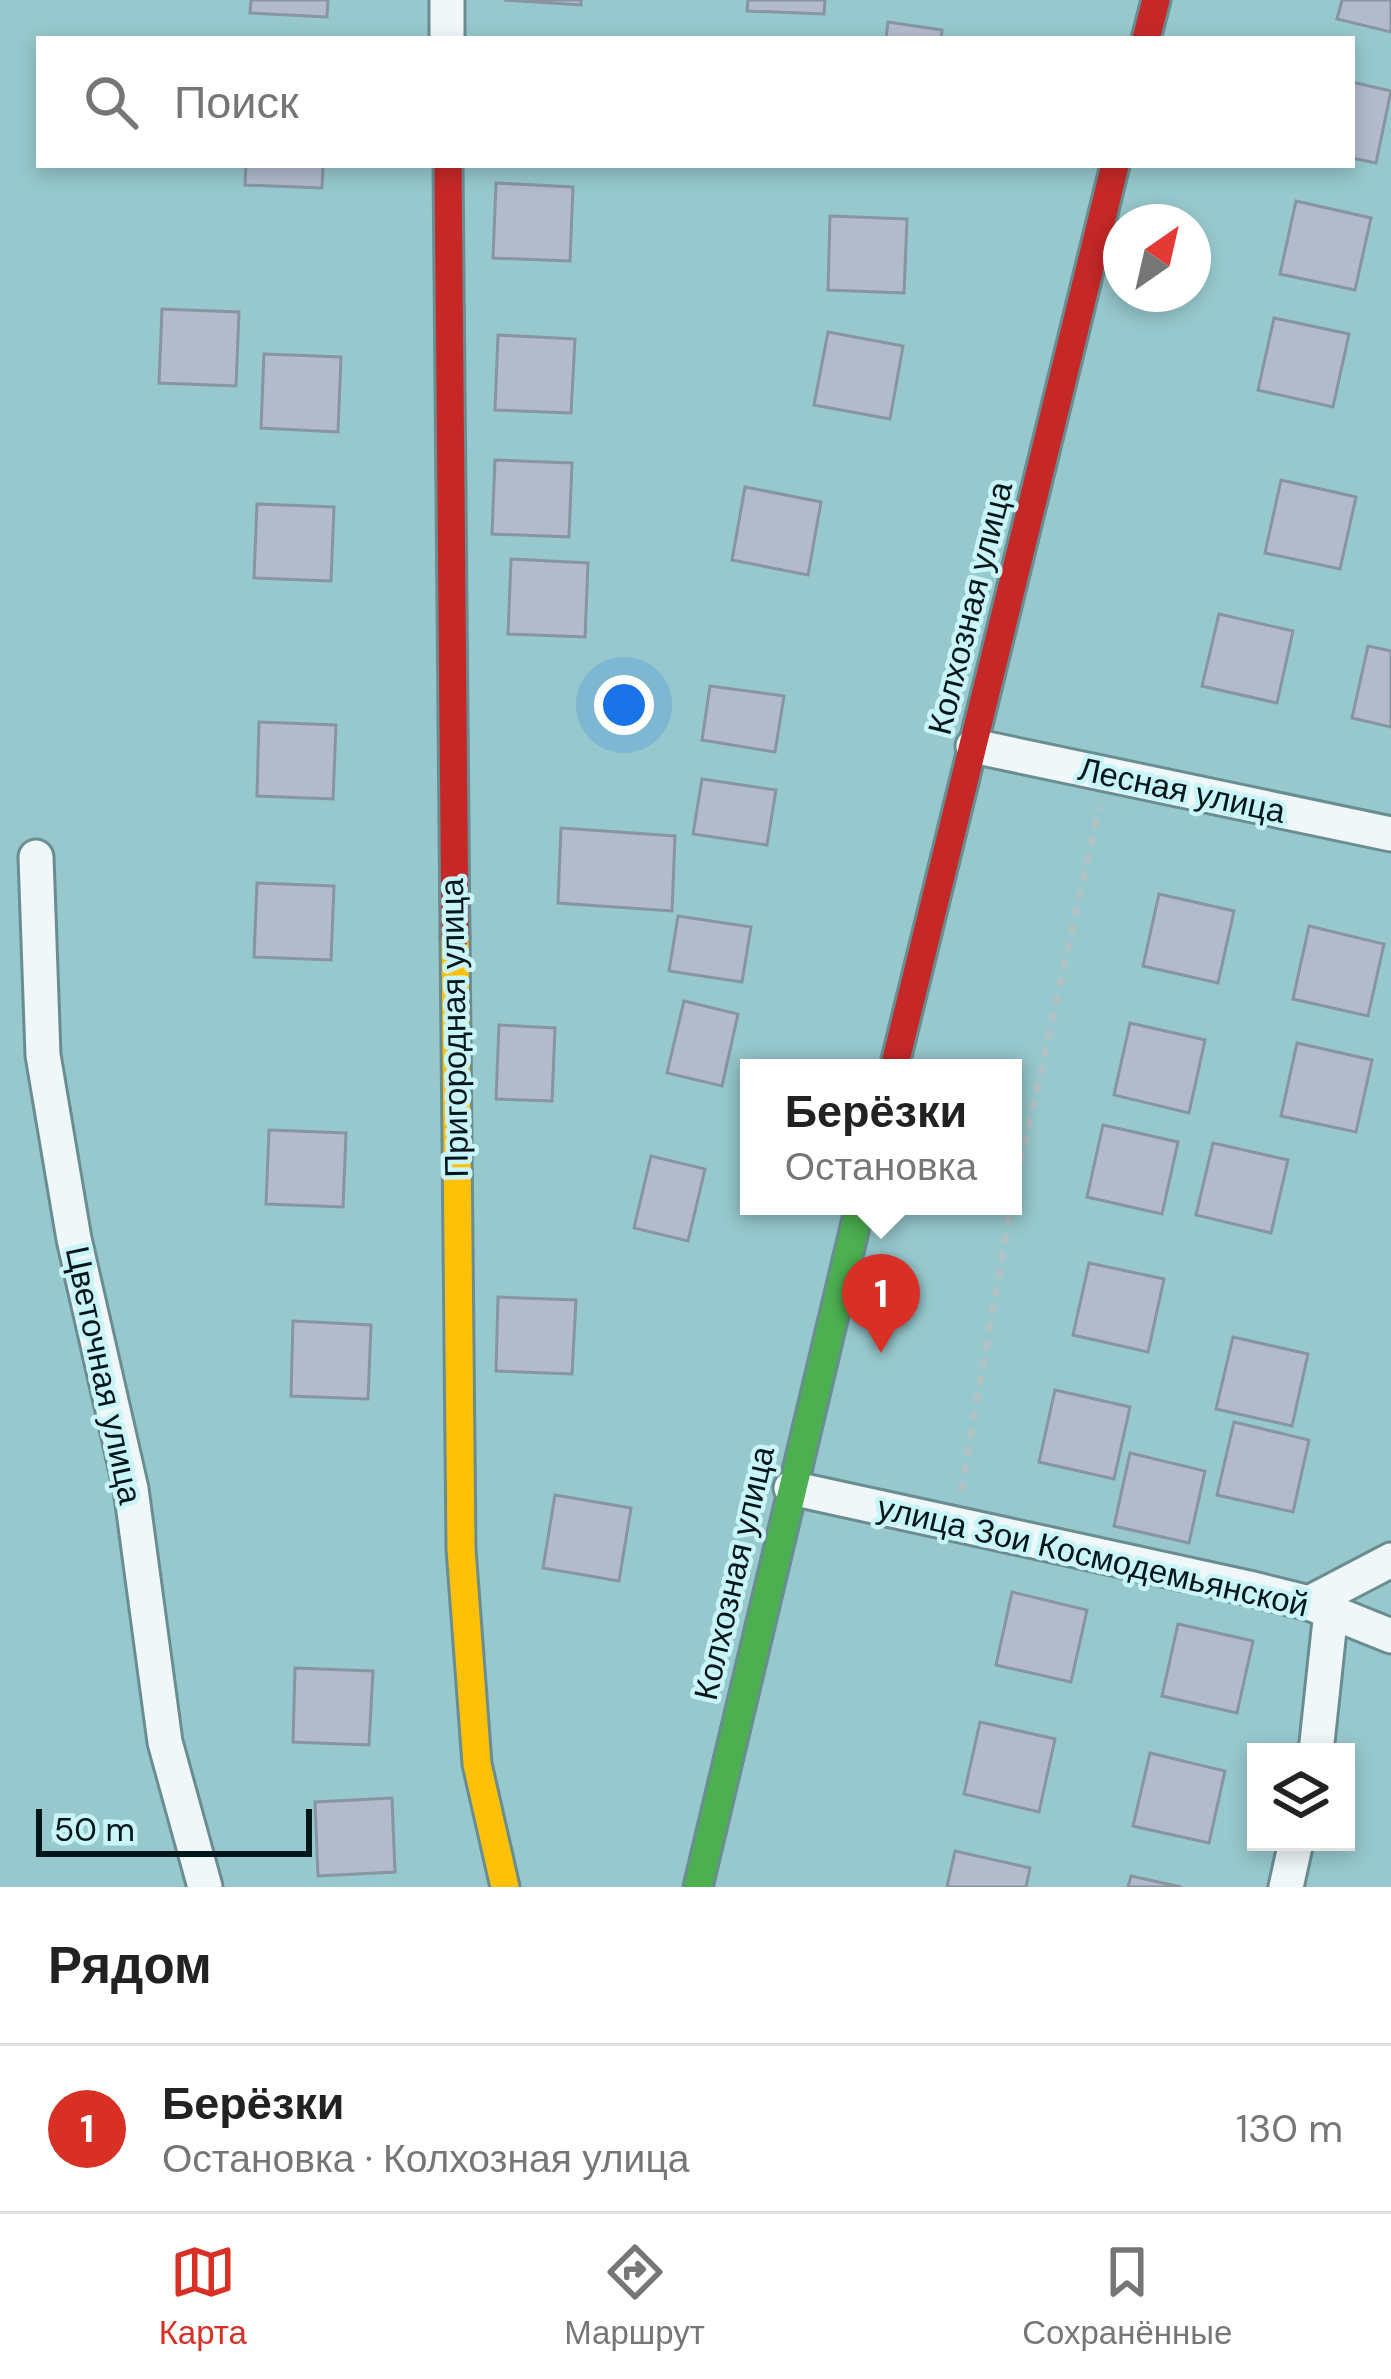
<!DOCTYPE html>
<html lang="ru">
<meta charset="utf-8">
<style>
body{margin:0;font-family:"DM Sans",sans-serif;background:#f6f6f6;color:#222}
.controls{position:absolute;right:36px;bottom:36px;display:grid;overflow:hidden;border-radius:0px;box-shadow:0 6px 18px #0003}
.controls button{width:108px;height:108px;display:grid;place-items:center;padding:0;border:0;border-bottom:3px solid #e0e0e0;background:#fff;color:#222;font:60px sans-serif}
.compass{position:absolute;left:1103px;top:204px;width:108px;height:108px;border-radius:50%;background:#fff;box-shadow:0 6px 18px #0003;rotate:34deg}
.scale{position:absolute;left:36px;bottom:30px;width:276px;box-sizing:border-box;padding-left:12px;border:6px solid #001719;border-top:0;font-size:33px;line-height:42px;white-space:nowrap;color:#001719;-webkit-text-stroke:9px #c9f4f8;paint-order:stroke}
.you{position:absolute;left:624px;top:705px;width:42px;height:42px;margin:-30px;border:9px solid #fff;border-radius:50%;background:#1a73e8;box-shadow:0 0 0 18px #1a73e833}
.badge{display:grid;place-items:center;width:78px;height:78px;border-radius:50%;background:#d93025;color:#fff;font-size:39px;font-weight:700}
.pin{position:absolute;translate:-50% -99px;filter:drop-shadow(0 3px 6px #0008)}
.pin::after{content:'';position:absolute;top:63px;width:42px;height:36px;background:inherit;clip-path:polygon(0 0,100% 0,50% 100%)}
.popup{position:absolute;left:740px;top:1059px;width:282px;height:156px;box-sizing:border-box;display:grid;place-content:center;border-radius:0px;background:#fff;filter:drop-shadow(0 3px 9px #0005);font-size:39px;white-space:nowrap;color:#767676}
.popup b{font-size:45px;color:#222}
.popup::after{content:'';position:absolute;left:50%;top:100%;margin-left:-24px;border:24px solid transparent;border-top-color:#fff}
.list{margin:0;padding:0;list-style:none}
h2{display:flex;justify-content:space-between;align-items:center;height:156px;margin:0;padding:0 48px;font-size:51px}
h2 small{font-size:39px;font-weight:400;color:#767676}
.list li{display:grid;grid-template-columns:78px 1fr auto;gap:36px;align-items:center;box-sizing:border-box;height:168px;padding:0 48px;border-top:3px solid #e0e0e0}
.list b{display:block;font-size:45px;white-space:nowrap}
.list p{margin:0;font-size:39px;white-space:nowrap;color:#767676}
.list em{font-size:39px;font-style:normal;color:#767676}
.icon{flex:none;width:66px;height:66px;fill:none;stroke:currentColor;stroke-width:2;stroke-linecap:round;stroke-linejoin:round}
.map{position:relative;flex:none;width:1391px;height:1887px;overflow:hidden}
.search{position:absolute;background:#fff;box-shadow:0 6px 18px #0003;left:36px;right:36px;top:36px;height:132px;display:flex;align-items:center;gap:30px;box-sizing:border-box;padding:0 42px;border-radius:0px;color:#767676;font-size:45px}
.sheet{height:324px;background:#fff}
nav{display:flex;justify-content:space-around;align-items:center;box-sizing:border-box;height:168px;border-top:3px solid #e0e0e0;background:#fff;font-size:33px;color:#767676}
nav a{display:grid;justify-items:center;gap:6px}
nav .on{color:#d93025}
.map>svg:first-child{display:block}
.building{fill:#b2bacc;stroke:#8795a0;stroke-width:3}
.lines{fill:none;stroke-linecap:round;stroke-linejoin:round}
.street-casing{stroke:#698d90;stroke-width:39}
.fast-casing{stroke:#698d90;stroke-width:33}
.slow-casing{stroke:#698d90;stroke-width:33}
.jam-casing{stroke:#698d90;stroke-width:33}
.path{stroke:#b4c1c3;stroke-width:6;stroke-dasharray:9 9;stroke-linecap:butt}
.street{stroke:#eff7f8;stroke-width:33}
.fast{stroke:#4caf50;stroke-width:27}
.slow{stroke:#ffc107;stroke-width:27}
.jam{stroke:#c62828;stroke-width:27}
.labels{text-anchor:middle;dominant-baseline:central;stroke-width:9;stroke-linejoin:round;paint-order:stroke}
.street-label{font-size:33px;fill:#001719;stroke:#c9f4f8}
</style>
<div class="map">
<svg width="1391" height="1887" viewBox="0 0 1391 1887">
<rect width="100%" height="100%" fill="#96c8cd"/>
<g class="building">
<path d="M251 0H328L327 17 250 13Z"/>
<path d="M504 0H581V5Z"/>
<path d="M748 0H825L824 14 747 11Z"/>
<path d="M1342 0H1391V32L1337 19Z"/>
<path d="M888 22 942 30 941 39H886Z"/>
<path d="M1352 82 1391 91 1376 163 1352 158Z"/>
<path d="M246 165H323L322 188 245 185Z"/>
<path d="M496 183 573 187 570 261 493 258Z"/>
<path d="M1296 201 1371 218 1355 290 1280 274Z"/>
<path d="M830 216 907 219 904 293 828 290Z"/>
<path d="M162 309 239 312 236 386 159 383Z"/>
<path d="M1274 318 1349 334 1333 407 1258 390Z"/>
<path d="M828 332 903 346 890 419 814 405Z"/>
<path d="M498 335 575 339 571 413 495 410Z"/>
<path d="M264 354 341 357 338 432 261 428Z"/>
<path d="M495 460 572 463 569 537 492 534Z"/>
<path d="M1281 480 1356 497 1340 569 1265 553Z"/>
<path d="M745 487 821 502 808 575 732 560Z"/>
<path d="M257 504 334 507 331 581 254 578Z"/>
<path d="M511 559 588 563 585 637 508 634Z"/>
<path d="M1219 614 1293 631 1277 703 1202 686Z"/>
<path d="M1368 646 1391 651V727L1352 718Z"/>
<path d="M710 686 784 696 775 752 702 740Z"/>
<path d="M259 722 336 725 333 799 257 796Z"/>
<path d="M702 779 776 790 767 845 693 834Z"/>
<path d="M561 828 675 836 672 911 558 903Z"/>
<path d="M257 883 334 886 331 960 254 957Z"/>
<path d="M1159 894 1234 911 1218 983 1143 966Z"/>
<path d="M678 916 751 927 742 982 669 971Z"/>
<path d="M1309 926 1384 944 1368 1016 1293 999Z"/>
<path d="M684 1001 738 1014 722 1086 667 1073Z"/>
<path d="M1130 1023 1205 1040 1189 1113 1114 1095Z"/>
<path d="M499 1025 555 1028 552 1101 496 1099Z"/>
<path d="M1297 1043 1372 1060 1356 1132 1281 1116Z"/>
<path d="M1103 1125 1178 1142 1162 1214 1087 1197Z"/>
<path d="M269 1130 346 1133 343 1207 266 1204Z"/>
<path d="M1213 1143 1288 1160 1271 1233 1196 1215Z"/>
<path d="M651 1156 705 1169 688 1241 634 1228Z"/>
<path d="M1089 1263 1164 1279 1148 1352 1073 1335Z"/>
<path d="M498 1297 576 1300 572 1374 496 1371Z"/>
<path d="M293 1321 371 1325 368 1399 291 1396Z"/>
<path d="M1233 1337 1308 1354 1292 1426 1216 1409Z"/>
<path d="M1055 1390 1130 1407 1114 1479 1039 1462Z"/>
<path d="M1234 1422 1309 1440 1293 1512 1217 1495Z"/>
<path d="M1130 1453 1205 1471 1189 1543 1114 1526Z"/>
<path d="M555 1495 631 1508 619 1581 543 1568Z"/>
<path d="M1012 1592 1087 1610 1071 1682 996 1665Z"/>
<path d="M1178 1624 1253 1641 1237 1713 1162 1696Z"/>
<path d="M295 1668 373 1671 369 1745 293 1742Z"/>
<path d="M980 1722 1055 1739 1039 1812 964 1794Z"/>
<path d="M1150 1753 1225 1771 1209 1843 1133 1826Z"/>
<path d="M392 1798 395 1872 318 1876 315 1802Z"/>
<path d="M955 1851 1030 1868 1026 1887H947Z"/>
<path d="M1131 1876 1181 1887H1128Z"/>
</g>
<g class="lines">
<defs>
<g id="street">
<path d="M447 0V39"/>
<path d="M973 746 1391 834"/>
<path d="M36 857 43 1055 74 1239 131 1489 165 1742 205 1887"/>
<path d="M791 1488 1249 1588 1309 1603 1391 1636"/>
<path d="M1309 1603 1391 1560"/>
<path d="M1316 1752 1331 1611"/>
<path d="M1286 1887 1296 1842"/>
</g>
<path id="fast" d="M698 1887 860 1206"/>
<path id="slow" d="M455 937 461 1549 477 1764 505 1887"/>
<g id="jam">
<path d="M1146 39 1156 0"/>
<path d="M448 165 455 937"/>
<path d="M894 1068 1115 165"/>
</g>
</defs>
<use href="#street" class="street-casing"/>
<use href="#fast" class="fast-casing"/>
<use href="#slow" class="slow-casing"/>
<use href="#jam" class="jam-casing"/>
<g class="path">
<path d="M1013 1197 1099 808"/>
<path d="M961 1491 1011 1206"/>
</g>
<use href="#street" class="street"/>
<use href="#fast" class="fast"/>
<use href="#slow" class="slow"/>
<use href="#jam" class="jam"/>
</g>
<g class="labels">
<g class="street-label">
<text transform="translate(970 608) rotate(-76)">Колхозная улица</text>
<text transform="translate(1182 790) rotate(12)">Лесная улица</text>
<text transform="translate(454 1028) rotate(-91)">Пригородная улица</text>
<text transform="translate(104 1375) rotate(78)">Цветочная улица</text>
<text transform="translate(1093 1556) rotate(13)">улица Зои Космодемьянской</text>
<text transform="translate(734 1573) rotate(-77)">Колхозная улица</text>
</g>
</g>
</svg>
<div class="controls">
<button><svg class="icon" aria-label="layers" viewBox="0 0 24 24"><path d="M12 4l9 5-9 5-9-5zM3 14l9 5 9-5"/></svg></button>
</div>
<svg class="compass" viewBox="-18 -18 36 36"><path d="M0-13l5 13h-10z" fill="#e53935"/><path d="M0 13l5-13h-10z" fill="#767676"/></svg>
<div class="scale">50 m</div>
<div class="you"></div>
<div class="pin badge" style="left:881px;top:1353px">1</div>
<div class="popup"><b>Берёзки</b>Остановка</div>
<div class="search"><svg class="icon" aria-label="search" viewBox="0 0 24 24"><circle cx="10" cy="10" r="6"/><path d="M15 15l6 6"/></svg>Поиск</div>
</div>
<section class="sheet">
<h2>Рядом<small></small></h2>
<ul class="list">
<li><span class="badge">1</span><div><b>Берёзки</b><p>Остановка · Колхозная улица</p></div><em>130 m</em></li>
</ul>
</section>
<nav>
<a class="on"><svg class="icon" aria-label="map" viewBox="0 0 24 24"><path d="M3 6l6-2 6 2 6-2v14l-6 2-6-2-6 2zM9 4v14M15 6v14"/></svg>Карта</a>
<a><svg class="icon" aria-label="directions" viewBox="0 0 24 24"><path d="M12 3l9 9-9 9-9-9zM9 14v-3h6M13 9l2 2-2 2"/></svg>Маршрут</a>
<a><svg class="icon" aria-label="saved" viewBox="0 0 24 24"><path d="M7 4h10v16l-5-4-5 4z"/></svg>Сохранённые</a>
</nav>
